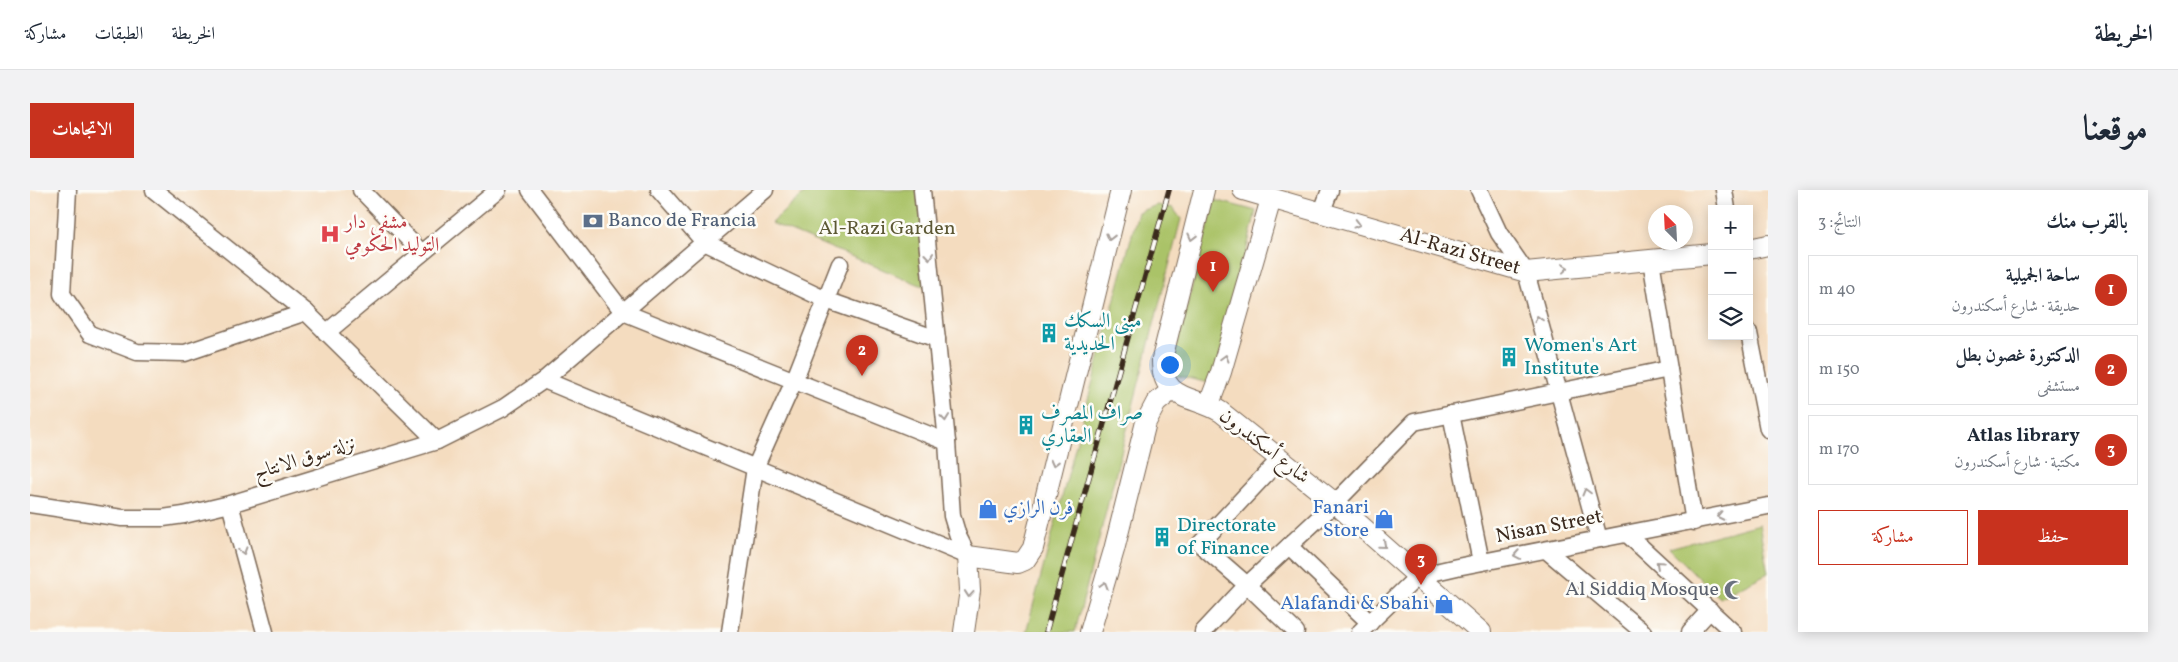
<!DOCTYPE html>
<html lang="ar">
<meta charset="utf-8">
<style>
body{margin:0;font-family:Vollkorn,Amiri,serif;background:#f2f2f3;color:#1f2937;direction:rtl}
.controls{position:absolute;right:15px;top:15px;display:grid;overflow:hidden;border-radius:0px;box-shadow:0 2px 12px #0003}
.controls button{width:45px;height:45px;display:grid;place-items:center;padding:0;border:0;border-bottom:1px solid #e0e1e3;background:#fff;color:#1f2937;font:25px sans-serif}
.compass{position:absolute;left:1618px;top:15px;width:45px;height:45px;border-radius:50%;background:#fff;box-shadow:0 2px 12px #0003;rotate:336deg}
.you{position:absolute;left:1139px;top:174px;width:18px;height:18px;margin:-12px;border:4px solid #fff;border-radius:50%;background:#1a73e8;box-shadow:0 0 0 8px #1a73e833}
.badge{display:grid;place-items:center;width:32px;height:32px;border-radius:50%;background:#c8321e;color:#fff;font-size:16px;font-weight:700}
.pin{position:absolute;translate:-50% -41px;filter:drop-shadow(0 1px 2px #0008)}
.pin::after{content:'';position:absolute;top:26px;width:18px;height:15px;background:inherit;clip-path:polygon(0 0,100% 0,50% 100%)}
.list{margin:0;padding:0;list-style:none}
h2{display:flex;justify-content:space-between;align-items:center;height:65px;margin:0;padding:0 20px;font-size:21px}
h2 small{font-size:16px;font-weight:400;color:#747a83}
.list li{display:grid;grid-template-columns:32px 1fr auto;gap:15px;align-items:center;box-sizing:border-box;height:70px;margin:0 10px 10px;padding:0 10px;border:1px solid #e0e1e3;border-radius:0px}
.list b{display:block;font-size:19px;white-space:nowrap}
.list p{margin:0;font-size:16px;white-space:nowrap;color:#747a83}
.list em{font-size:16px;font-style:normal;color:#747a83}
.actions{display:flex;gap:10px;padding:15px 20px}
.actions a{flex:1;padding:11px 0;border:1px solid #c8321e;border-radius:0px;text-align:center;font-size:18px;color:#c8321e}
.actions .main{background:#c8321e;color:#fff}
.icon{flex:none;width:28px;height:28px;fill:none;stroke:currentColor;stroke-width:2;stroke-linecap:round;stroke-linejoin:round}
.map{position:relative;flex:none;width:1738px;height:442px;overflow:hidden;direction:ltr;border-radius:0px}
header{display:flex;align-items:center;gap:30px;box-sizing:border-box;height:70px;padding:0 25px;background:#fff;border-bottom:1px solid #e0e1e3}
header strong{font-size:24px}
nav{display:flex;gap:28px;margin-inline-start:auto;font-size:18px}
.intro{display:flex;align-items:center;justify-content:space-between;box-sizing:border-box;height:120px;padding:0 30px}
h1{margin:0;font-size:35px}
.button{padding:12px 22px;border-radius:0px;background:#c8321e;color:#fff;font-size:18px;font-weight:700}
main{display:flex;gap:30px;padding:0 30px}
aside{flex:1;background:#fff;border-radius:0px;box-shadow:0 2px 12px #0003}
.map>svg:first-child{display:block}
.green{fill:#aac368;stroke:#727643}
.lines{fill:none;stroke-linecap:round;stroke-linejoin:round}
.minor-casing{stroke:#7c6856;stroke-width:19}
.major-casing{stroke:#7c6856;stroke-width:22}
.minor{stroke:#fff;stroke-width:16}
.major{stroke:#fff;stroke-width:20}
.rail-casing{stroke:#3b2a1e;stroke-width:5.5}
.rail{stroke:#fdfcf7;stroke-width:4;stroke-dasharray:11;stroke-linecap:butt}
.oneway{stroke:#a79f9a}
.labels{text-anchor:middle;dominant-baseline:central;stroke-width:5;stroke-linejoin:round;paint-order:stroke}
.service-label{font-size:20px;fill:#4e5e75;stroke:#fdfcf7;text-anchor:start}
.health-label{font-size:20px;fill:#be3a42;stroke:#fdfcf7;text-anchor:start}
.park-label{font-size:20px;fill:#5c5834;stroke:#fdfcf7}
.street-label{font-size:20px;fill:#3b2a1e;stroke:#fdfcf7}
.culture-label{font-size:20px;fill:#0d838f;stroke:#fdfcf7;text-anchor:start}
.shop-label{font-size:20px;fill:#366cbe;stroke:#fdfcf7;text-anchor:end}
.worship-label{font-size:20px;fill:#5b616d;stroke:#fdfcf7;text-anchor:end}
</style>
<header>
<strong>الخريطة</strong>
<nav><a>الخريطة</a><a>الطبقات</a><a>مشاركة</a></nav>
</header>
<div class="intro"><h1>موقعنا</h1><a class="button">الاتجاهات</a></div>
<main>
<aside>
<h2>بالقرب منك<small>النتائج: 3</small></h2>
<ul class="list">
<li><span class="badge">1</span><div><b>ساحة الجميلية</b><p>حديقة · شارع أسكندرون</p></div><em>40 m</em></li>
<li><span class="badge">2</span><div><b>الدكتورة غصون بطل</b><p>مستشفى</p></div><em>150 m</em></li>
<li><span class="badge">3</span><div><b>Atlas library</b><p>مكتبة · شارع أسكندرون</p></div><em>170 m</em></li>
</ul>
<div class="actions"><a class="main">حفظ</a><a>مشاركة</a></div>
</aside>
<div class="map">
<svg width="1738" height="442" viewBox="0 0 1738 442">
<rect width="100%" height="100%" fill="#fdfcf7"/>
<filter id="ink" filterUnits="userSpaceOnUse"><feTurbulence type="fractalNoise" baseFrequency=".02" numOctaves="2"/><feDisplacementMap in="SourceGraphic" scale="10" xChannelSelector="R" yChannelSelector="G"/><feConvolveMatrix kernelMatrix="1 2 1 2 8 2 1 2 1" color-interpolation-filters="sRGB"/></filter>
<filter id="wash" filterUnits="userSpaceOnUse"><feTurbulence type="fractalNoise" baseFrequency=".0096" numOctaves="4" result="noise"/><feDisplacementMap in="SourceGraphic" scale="20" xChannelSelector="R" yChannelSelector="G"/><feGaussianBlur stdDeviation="1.12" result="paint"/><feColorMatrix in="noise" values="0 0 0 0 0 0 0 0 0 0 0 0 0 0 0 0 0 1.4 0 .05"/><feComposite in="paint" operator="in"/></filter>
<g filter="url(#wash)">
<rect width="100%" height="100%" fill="#f4dcbf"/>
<g class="green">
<path d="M778 0H890L907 102 741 33Z"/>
<path d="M1185 10 1226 21 1184 194 1139 184Z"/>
<path d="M1127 15 1143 18 1151 29 1045 442H996L1108 22Z"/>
<path d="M1729 334 1738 383 1689 408 1639 358Z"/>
</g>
</g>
<g filter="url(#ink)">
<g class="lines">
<defs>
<g id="minor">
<path d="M38 0 32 104 60 144 107 162 155 163 276 122"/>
<path d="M124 0 276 122 407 251"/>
<path d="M331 0 392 63"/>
<path d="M500 0 593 122 917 252"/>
<path d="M629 0 674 52 796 110 907 149"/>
<path d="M892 0 917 252 922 326 928 346 938 366"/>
<path d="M1449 0 1469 43 1496 82 1569 349"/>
<path d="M1694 0 1697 19"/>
<path d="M1291 24 1300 0"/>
<path d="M1621 70 1664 332"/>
<path d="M296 143 468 0"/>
<path d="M1719 143 1738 239"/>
<path d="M514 190 938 366"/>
<path d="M1421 224 1451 372"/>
<path d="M1250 269 1170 354 1217 395 1266 442"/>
<path d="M0 314 92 328H133L154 325 200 314 407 251 473 218 514 190 735 0"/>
<path d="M200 314 235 442"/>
<path d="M1597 344 1703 442"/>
<path d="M1259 356 1340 433"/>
<path d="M1516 360 1613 442"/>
<path d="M700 442 725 278 764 191 810 74"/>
<path d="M1173 442 1217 395 1305 313 1384 232 1639 179"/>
<path d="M1330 442 1388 386 1427 377 1738 316"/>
<path d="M1660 442 1680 420"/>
</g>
<g id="major">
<path d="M1174 0 1132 169C1131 212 1164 205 1191 222L1305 313 1451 442"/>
<path d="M1213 0 1496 82 1682 64"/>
<path d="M1719 59 1738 55"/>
<path d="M1179 214 1191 182 1241 9"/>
<path d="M934 442 940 400 938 366 988 373 995 370 1003 358 1091 0"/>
<path d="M1060 442 1084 360 1116 232 1126 213 1142 200"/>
</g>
</defs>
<use href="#minor" class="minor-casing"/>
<use href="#major" class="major-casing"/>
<use href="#minor" class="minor"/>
<use href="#major" class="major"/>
<defs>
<path id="rail" d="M1016 442 1139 0"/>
</defs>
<use href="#rail" class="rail-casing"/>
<use href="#rail" class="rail"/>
</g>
<defs><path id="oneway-chevron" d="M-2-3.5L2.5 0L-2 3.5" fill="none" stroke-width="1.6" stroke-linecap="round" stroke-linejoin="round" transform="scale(1.25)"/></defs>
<g class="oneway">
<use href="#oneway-chevron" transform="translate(1327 34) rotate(15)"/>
<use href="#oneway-chevron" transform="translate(1080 47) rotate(104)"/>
<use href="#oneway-chevron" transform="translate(1162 47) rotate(104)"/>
<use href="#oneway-chevron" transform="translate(899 66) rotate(84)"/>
<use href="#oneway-chevron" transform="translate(1535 78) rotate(-6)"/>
<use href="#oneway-chevron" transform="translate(1508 129) rotate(-105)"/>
<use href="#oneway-chevron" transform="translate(1195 168) rotate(-74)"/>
<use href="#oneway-chevron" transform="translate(915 228) rotate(84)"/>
<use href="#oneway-chevron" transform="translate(1024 273) rotate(104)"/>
<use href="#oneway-chevron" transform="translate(1556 302) rotate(-105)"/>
<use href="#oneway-chevron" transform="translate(1690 326) rotate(168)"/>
<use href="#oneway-chevron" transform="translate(1353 355) rotate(41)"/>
<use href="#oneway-chevron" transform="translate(213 361) rotate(74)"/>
<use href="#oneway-chevron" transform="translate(1487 365) rotate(170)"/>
<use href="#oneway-chevron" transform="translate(1629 374) rotate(-138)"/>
<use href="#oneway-chevron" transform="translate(1074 395) rotate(-74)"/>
<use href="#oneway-chevron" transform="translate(939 404) rotate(95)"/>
</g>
</g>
<defs>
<symbol id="bank-bare" viewBox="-9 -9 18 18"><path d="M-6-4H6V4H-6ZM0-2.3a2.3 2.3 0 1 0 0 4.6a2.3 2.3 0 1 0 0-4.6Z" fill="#5c6f8a" stroke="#fdfcf7" stroke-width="2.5" paint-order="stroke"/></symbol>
<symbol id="hospital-bare" viewBox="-9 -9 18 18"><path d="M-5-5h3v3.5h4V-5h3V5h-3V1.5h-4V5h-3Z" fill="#e0444e" stroke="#fdfcf7" stroke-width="2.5" paint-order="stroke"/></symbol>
<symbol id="building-bare" viewBox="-9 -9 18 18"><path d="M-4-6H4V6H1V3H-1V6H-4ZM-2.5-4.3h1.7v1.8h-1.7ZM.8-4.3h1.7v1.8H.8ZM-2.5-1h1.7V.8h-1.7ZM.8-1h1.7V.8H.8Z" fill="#0f9aa8" stroke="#fdfcf7" stroke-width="2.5" paint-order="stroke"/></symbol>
<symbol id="shop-bare" viewBox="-9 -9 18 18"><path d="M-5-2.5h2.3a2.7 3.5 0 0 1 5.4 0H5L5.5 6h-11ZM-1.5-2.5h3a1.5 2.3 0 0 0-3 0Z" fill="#3f7fe0" stroke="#fdfcf7" stroke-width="2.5" paint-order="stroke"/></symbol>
<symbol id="mosque-bare" viewBox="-9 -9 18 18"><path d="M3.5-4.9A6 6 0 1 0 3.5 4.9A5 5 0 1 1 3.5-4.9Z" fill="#6b7280" stroke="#fdfcf7" stroke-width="2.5" paint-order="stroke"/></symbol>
</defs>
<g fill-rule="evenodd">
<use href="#bank-bare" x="549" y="17" width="28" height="28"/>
<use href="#hospital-bare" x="286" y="30" width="28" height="28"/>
<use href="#building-bare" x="1005" y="129" width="28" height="28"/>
<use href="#building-bare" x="1465" y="153" width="28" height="28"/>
<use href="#building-bare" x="982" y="221" width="28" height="28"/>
<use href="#shop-bare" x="944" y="305" width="28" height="28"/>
<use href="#shop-bare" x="1340" y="315" width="28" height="28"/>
<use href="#building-bare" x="1118" y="333" width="28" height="28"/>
<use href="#mosque-bare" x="1690" y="386" width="28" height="28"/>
<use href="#shop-bare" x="1400" y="400" width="28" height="28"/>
</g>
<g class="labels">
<g class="service-label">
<text x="578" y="31">Banco de Francia</text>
</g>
<g class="health-label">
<text x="315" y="33">مشفى دار<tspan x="315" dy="23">التوليد الحكومي</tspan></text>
</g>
<g class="park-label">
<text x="857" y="39">Al-Razi Garden</text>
</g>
<g class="street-label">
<text transform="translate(1430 62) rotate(16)">Al-Razi Street</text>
<text transform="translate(1234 257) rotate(38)">شارع أسكندرون</text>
<text transform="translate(275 269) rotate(-17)">نزلة سوق الانتاج</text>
<text transform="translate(1519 337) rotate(-11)">Nisan Street</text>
</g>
<g class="culture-label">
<text x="1034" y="132">مبنى السكك<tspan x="1034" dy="23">الحديدية</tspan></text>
<text x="1494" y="156">Women's Art<tspan x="1494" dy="23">Institute</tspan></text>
<text x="1011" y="224">صراف المصرف<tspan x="1011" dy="23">العقاري</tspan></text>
<text x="1147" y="336">Directorate<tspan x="1147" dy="23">of Finance</tspan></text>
</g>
<g class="shop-label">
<text x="1339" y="318">Fanari<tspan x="1339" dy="23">Store</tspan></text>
<text x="973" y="319" text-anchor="start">فرن الرازي</text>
<text x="1399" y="414">Alafandi &amp; Sbahi</text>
</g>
<g class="worship-label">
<text x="1689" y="400">Al Siddiq Mosque</text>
</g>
</g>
</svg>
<div class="controls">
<button>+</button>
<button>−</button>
<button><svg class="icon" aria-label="layers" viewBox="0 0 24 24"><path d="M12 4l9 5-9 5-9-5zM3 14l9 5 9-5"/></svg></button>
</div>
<svg class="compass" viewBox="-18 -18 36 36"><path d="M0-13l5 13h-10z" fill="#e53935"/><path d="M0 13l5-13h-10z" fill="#747a83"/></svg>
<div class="you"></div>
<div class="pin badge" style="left:1183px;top:102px">1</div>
<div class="pin badge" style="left:832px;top:186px">2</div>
<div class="pin badge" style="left:1391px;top:395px">3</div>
</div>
</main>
